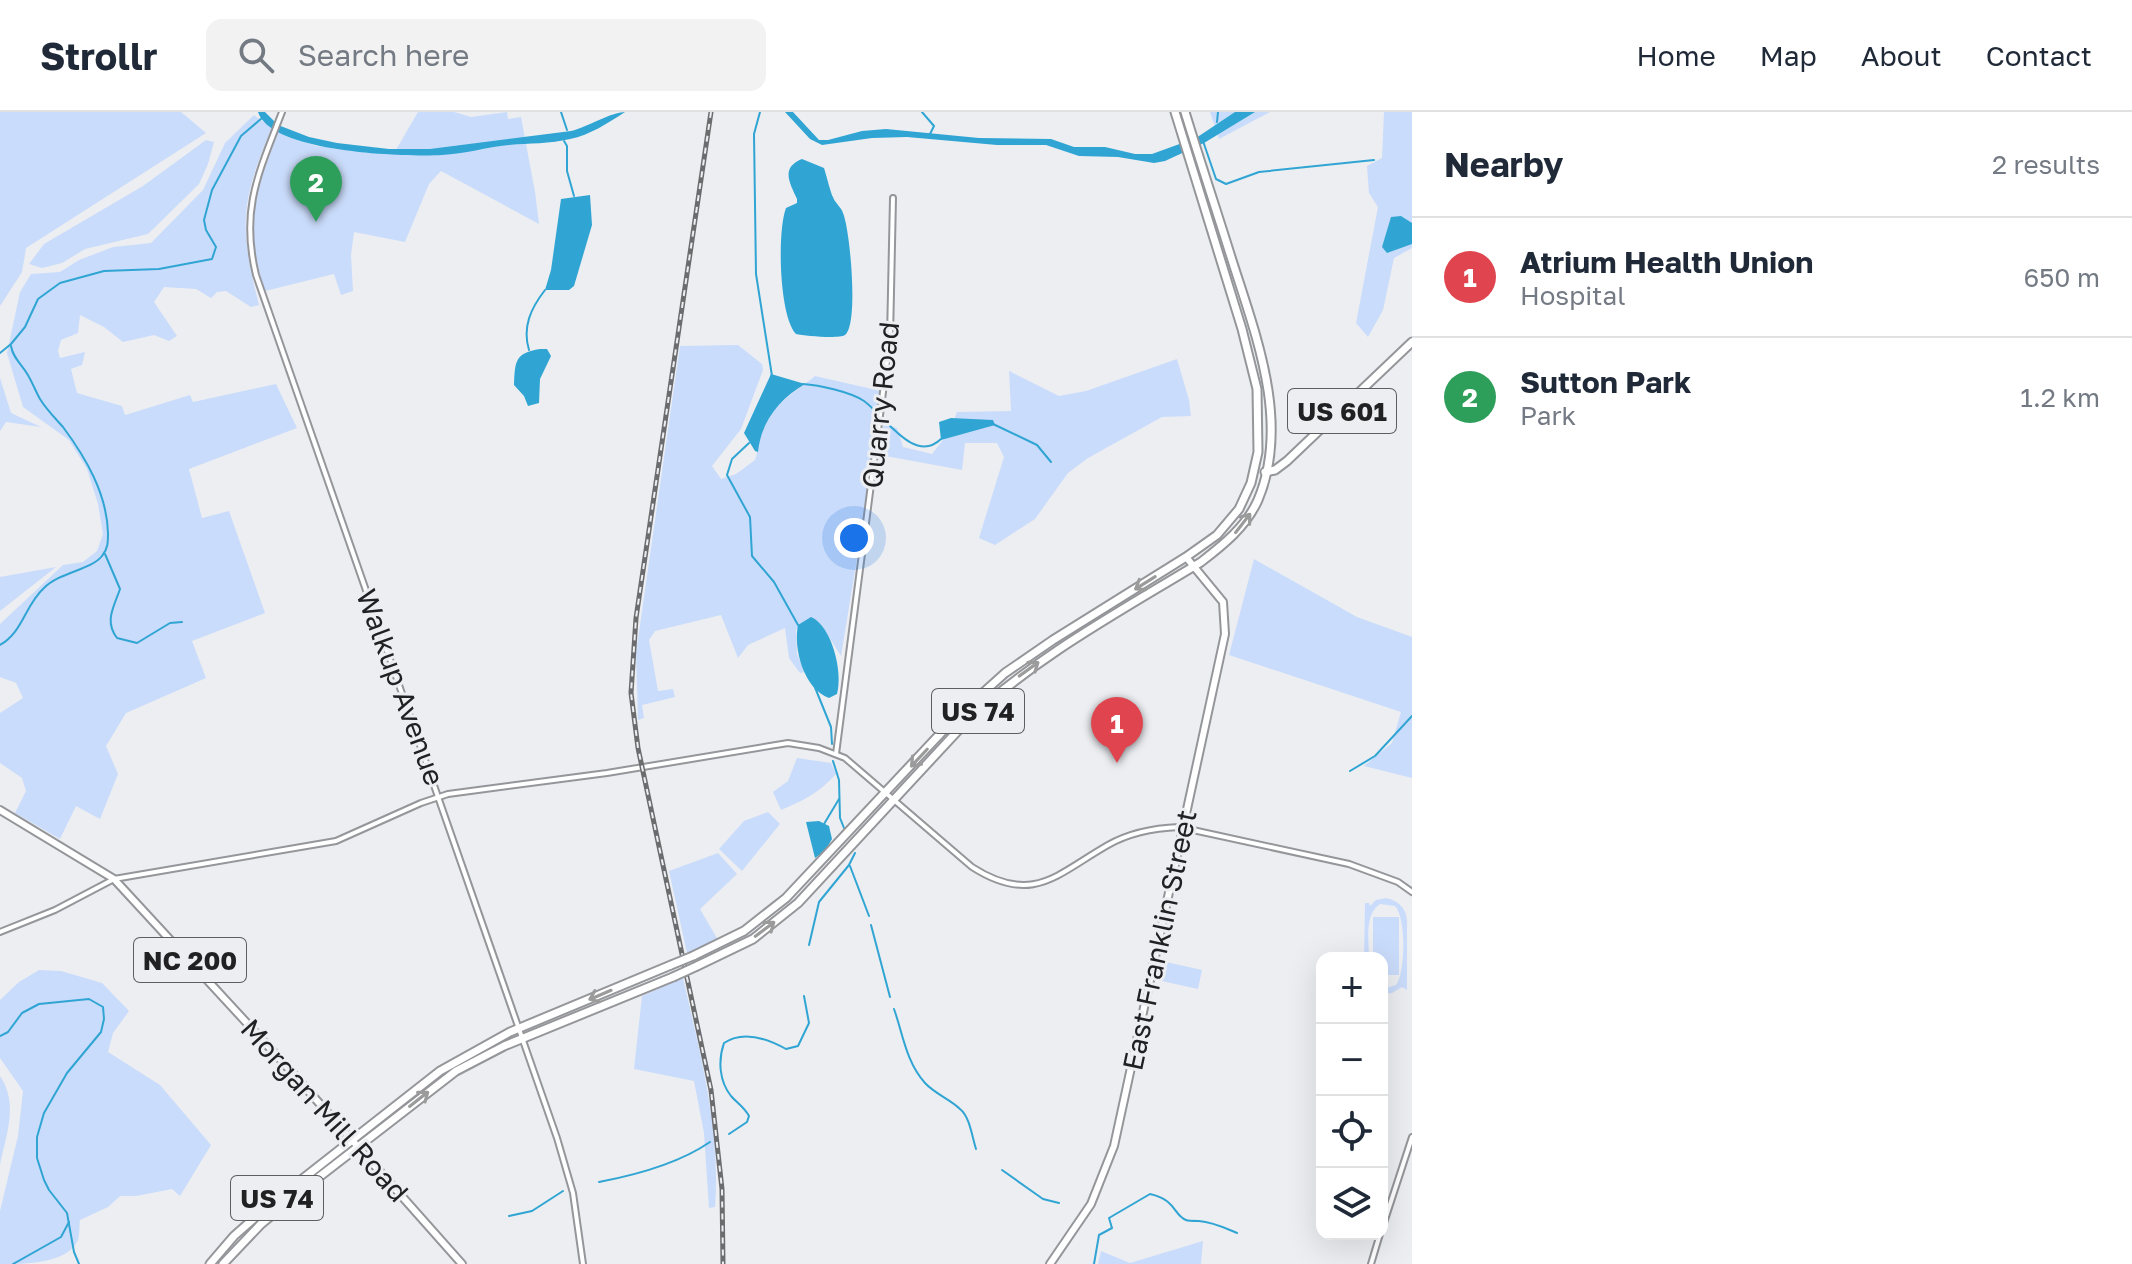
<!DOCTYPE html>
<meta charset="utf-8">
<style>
body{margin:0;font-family:"Golos Text",sans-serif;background:#f2f2f3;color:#1f2937}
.controls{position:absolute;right:24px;bottom:24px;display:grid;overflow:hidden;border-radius:16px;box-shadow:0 8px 32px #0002}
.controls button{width:72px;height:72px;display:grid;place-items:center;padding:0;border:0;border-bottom:2px solid #e0e1e3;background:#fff;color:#1f2937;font:40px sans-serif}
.you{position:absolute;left:854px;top:426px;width:28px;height:28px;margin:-20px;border:6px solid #fff;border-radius:50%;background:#1a73e8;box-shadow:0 0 0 12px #1a73e833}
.badge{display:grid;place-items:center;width:52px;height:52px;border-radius:50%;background:#1a73e8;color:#fff;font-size:26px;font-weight:700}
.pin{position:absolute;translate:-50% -66px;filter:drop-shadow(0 2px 4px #0008)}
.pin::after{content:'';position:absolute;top:42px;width:28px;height:24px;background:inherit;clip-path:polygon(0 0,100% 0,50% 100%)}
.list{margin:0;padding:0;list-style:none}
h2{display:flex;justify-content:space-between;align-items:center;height:104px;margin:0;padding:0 32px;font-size:34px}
h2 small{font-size:26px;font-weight:400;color:#747a83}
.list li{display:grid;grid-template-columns:52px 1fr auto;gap:24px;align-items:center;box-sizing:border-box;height:120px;padding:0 32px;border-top:2px solid #e0e1e3}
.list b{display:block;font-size:30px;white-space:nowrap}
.list p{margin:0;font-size:26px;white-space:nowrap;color:#747a83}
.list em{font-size:26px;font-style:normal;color:#747a83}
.icon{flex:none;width:44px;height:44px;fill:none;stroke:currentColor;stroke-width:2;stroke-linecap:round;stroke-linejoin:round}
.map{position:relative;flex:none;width:1412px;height:1152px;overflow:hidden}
header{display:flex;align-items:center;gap:48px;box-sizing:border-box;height:112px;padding:0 40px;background:#fff;border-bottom:2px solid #e0e1e3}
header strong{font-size:38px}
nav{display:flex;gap:44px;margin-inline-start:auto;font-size:28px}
.search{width:560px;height:72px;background:#f2f2f3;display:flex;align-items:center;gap:20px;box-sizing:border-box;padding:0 28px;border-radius:16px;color:#747a83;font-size:30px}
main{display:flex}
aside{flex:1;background:#fff}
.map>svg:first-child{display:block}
.green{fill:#cadcfb}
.water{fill:#30a5d3}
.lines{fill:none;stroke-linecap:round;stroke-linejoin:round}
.stream{stroke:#30a5d3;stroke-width:2}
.minor-casing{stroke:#95969a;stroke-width:8}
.major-casing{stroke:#95969a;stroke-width:10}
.highway-casing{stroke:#95969a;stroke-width:11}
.minor{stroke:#fff;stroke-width:4}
.major{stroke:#fff;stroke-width:6}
.highway{stroke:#fff;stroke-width:7}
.rail-casing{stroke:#6b6c6e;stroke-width:5}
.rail{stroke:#eceef2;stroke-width:2;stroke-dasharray:6;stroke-linecap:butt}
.highway-bridge-casing{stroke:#95969a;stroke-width:11;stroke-linecap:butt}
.highway-bridge{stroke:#fff;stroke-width:7}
.oneway{stroke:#9b9b9c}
.labels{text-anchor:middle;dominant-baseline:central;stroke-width:6;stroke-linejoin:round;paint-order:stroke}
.shield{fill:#eceef2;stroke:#5e5e61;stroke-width:2}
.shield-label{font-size:26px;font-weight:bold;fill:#212123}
.street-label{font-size:28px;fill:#212123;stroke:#eceef2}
</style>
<header>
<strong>Strollr</strong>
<div class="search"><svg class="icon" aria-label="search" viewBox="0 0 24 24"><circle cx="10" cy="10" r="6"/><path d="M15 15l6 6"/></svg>Search here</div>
<nav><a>Home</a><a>Map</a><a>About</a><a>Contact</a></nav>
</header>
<main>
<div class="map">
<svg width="1412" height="1152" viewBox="0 0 1412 1152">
<rect width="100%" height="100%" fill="#eceef2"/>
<g class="green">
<path d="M0 0H181L206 21 26 136 22 160 0 194Z"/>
<path d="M418 0H454L471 5 507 0 508 7 521 5 535 80 539 112 441 59 429 72 405 130 354 120 351 143 353 179 341 183 334 162 265 179C242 112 255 83 278 20L316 34 393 43Z"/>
<path d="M1210 0H1270L1219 27Z"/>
<path d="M1384 0H1412V136L1394 146 1383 198 1368 225 1356 211 1378 95 1369 81 1367 54 1382 46Z"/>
<path d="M254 3 272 16C240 90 239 115 259 193L251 195 226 179 217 180 211 186 196 177 164 175 154 190 177 224 169 229 154 223 123 230 104 215 80 203 78 221 61 228 58 239 60 246 85 240 82 253 71 257 77 281 122 294 125 303 190 283 193 290 276 272 297 316 189 357 202 406 229 399 265 501 192 529 206 566 126 601 106 634 118 662 100 707 76 694 60 727 15 701 26 679 22 666 0 651V601L23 586 16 571 0 565V512L63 453 83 450 97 439 103 422 98 392 87 357 69 328 23 295 7 241 20 180 31 162 60 160 79 148 113 135 151 131 203 78 225 31Z"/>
<path d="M206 28 214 30 208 52 199 72 148 122 85 137 62 151 42 156 29 152 44 132 143 74Z"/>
<path d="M738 233 762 252 763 258 741 317 712 354 721 367 736 362 755 348C759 338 758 327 762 317 772 292 796 280 815 264L881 279 871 361 841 544 821 512 796 517 797 542 805 560 800 561 789 546 785 516 748 533 738 546 721 503 655 519 649 528 658 579 673 577 675 585 642 593 644 606 638 608 636 541 680 234Z"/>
<path d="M1177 247 1189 288 1191 304 1162 305 1088 346 1068 361 1035 407 995 433 979 426 1004 345 997 331H965L962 358 880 343 883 313 897 316 903 335 932 342 949 320 957 300 1011 299 1009 259 1059 284 1086 279Z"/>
<path d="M0 266 11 301 41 315 6 310 0 319Z"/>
<path d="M1254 447 1357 505 1412 525V666L1364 654 1392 631 1401 600 1229 543Z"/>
<path d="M56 455 0 499V465Z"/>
<path d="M797 646 831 651 836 662C820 680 803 689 781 698L773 680 788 669Z"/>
<path d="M768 700 780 712 742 759 719 737 744 709Z"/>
<path d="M718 741 737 762 700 797 718 828 687 841 669 759Z"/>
<path d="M1386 786C1399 789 1406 796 1407 809V878L1402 875 1392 881 1382 882V877L1396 873C1406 861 1406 805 1395 794L1380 792C1364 803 1369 828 1369 846H1364L1365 791H1369L1370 794 1376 788Z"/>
<path d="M1373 805H1399V863H1382V846H1373Z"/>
<path d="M1166 850 1202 858 1198 877 1162 869Z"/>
<path d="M39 858 61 859 102 871 129 899 113 921 108 940 160 973 211 1033 180 1084 172 1077 136 1084H120L108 1095 80 1108C79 1114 80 1122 78 1128 67 1152 25 1152 0 1152V1099L18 1024 23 979 0 946V888L19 870Z"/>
<path d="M683 866C700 940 721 1019 715 1095L709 1096 704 1021 694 969 634 957 642 884Z"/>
<path d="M0 964C19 992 6 1023 0 1053Z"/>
<path d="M1203 1129 1201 1152H1098L1101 1139 1130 1151Z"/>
</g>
<g class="water">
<path d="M258 0H265L278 13 309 25 337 31 389 37H430L571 19C588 15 611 0 625 0 608 11 590 23 570 27 550 32 529 31 509 33 486 35 465 42 442 43 405 45 271 41 258 0Z"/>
<path d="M785 0H793L819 28H828L862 19 886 17 979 26 1051 27 1074 35H1105L1135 42H1152L1196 26 1235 0H1255L1204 31 1165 49 1154 51 1118 45 1079 44 1046 33H997L907 25 872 26 822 33 810 27Z"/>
<path d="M802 47 824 56C826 62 831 82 833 85 835 91 841 95 843 101 850 117 859 213 845 223 839 227 805 224 796 222 779 204 777 119 786 96L797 91V87C790 71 780 56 802 47Z"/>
<path d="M590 83 592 113 574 174 569 178H545L551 158 561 87Z"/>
<path d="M1401 104 1412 111V132L1387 141 1382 135 1391 105Z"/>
<path d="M540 237H547L551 244 540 267 539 291 528 294 524 284 514 273C515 249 515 241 540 237Z"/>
<path d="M771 262 805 272C779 287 761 310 758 340L755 339 744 321Z"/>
<path d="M951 306 993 308 995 313 941 328 939 310Z"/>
<path d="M811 505C832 514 843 560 837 582L829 586C804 577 793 537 798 513Z"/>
<path d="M819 709 829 714 832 727 825 739 815 746 806 710Z"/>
</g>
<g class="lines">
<g class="stream">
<path d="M561 0 567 18"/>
<path d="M760 0 754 22 756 162 772 264"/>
<path d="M922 0 934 14 930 22"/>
<path d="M1217 10 1218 0"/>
<path d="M564 29 567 34V59L574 84"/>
<path d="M1203 29 1216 67 1226 72 1259 60 1374 48"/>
<path d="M529 238C522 215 531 196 545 178"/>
<path d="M0 241 11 232 25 215 38 187 60 171 104 159 159 157 212 147 216 135 206 118 204 108 212 78 241 24 262 6"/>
<path d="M803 272C819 273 851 280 864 289 885 304 914 353 941 327"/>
<path d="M993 312 1037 333 1051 350"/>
<path d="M749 331 732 347 727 363 750 405 752 444 774 470 798 513"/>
<path d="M105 442 120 477C114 495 104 509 117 526L137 531 170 511 182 510"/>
<path d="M0 533C23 520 25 493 44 476 60 460 91 458 102 444 108 437 108 430 108 421 107 382 86 346 63 315 55 306 46 297 40 287 36 280 33 272 29 265 23 253 13 247 11 234"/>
<path d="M814 573 831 615 832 632"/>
<path d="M833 649 839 668 840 706 844 716"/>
<path d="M1350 659 1375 644 1412 604"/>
<path d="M824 712 839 687"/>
<path d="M850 754 869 804"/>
<path d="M871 813 890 885"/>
<path d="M809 833 819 790 849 753 855 741"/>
<path d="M894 897C903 922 906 950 925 971 935 982 950 987 960 997 970 1005 972 1025 976 1037"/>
<path d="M0 924 8 920 22 901 39 892 89 887 103 895 104 907 101 920 67 961 44 1001 37 1025V1046L44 1068 49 1078 67 1101 74 1140 79 1152"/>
<path d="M729 1022 747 1010 749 1004C744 995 737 991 731 984 719 969 718 948 724 931 743 918 768 927 786 937L798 934 809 911 804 884"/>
<path d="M1002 1058 1043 1087 1059 1091"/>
<path d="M599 1070C636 1063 678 1052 710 1030"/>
<path d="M509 1104 532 1099 563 1079"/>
<path d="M13 1152 61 1125 69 1110"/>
<path d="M1094 1152 1099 1123 1112 1116 1109 1106 1150 1082C1177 1088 1173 1103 1186 1108 1188 1109 1197 1109 1199 1109 1213 1110 1225 1116 1237 1121"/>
</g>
<defs>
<g id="minor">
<path d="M282 0C259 60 240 97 256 163L557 1026 573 1081 583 1152"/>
<path d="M836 642 890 226 893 86"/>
<path d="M0 820 55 798 114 767 336 729 421 691 448 682 607 661 788 631 819 636 845 646 972 755C1033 794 1057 762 1108 733 1129 721 1155 716 1179 715L1349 752 1398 770 1412 780"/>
<path d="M1382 1117 1412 1025"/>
<path d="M1371 1152 1380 1122"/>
</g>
<g id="major">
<path d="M0 698 114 767 280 947 462 1152"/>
<path d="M1050 1152 1091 1092 1114 1034 1225 522 1223 490 1186 445"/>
</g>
<g id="highway">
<path d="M1265 360 1275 358 1287 349 1412 230"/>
<path d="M693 844 744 819 786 786 955 606 1005 561 1053 528 1186 445 1217 423 1239 397 1251 371 1258 340 1257 277 1242 217 1175 0"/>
<path d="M697 854 753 827 798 791 965 611C1035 545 1119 500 1201 450 1223 433 1246 415 1258 388 1291 310 1255 221 1231 145 1216 97 1200 49 1185 0"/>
<path d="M210 1152 234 1124 268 1094 440 959 510 920 671 853"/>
<path d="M223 1152 261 1112 301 1079 456 959 504 934 673 865"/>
</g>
</defs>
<use href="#minor" class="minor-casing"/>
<use href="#major" class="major-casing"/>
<use href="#highway" class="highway-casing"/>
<use href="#minor" class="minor"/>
<use href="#major" class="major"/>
<use href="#highway" class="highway"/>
<defs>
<path id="rail" d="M711 0 636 506 631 581 638 636 711 978 722 1077 723 1152"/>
</defs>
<use href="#rail" class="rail-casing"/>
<use href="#rail" class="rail"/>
<defs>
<g id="highway-bridge">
<path d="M671 853 693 844"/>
<path d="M673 865 697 854"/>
</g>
</defs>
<use href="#highway-bridge" class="highway-bridge-casing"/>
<use href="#highway-bridge" class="highway-bridge"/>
</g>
<defs><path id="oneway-shaft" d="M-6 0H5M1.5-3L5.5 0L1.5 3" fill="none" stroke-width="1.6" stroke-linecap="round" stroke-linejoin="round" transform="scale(2)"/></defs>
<g class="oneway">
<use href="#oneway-shaft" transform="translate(1243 411) rotate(-52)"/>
<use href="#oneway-shaft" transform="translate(1145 471) rotate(148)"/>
<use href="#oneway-shaft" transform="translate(1029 557) rotate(-36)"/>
<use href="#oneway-shaft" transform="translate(919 646) rotate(133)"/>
<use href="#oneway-shaft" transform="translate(765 817) rotate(-37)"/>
<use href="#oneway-shaft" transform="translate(600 883) rotate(157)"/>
<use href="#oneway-shaft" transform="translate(419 987) rotate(-38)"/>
</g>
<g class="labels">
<g class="shield">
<rect x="1288" y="277" width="108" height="44" rx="6"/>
<rect x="932" y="577" width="92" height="44" rx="6"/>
<rect x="134" y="826" width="112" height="44" rx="6"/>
<rect x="231" y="1064" width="92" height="44" rx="6"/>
</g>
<g class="shield-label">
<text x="1342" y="299">US 601</text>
<text x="978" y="599">US 74</text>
<text x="190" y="848">NC 200</text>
<text x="277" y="1086">US 74</text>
</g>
<g class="street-label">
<text transform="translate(880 293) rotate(-84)">Quarry Road</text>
<text transform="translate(401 575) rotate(70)">Walkup Avenue</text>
<text transform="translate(1159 828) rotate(-78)">East Franklin Street</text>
<text transform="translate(325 998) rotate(48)">Morgan Mill Road</text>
</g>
</g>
</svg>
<div class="controls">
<button>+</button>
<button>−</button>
<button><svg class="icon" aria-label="locate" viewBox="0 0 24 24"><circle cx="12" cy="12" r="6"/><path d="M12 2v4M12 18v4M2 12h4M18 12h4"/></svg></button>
<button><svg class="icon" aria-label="layers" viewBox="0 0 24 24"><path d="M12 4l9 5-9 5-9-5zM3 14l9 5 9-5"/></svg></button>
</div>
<div class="you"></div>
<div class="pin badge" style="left:1117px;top:651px;background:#e0444e">1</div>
<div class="pin badge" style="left:316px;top:110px;background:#2e9e5b">2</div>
</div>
<aside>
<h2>Nearby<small>2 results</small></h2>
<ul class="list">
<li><span class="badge" style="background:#e0444e">1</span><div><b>Atrium Health Union</b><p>Hospital</p></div><em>650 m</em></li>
<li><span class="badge" style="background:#2e9e5b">2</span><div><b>Sutton Park</b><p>Park</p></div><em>1.2 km</em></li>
</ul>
</aside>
</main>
